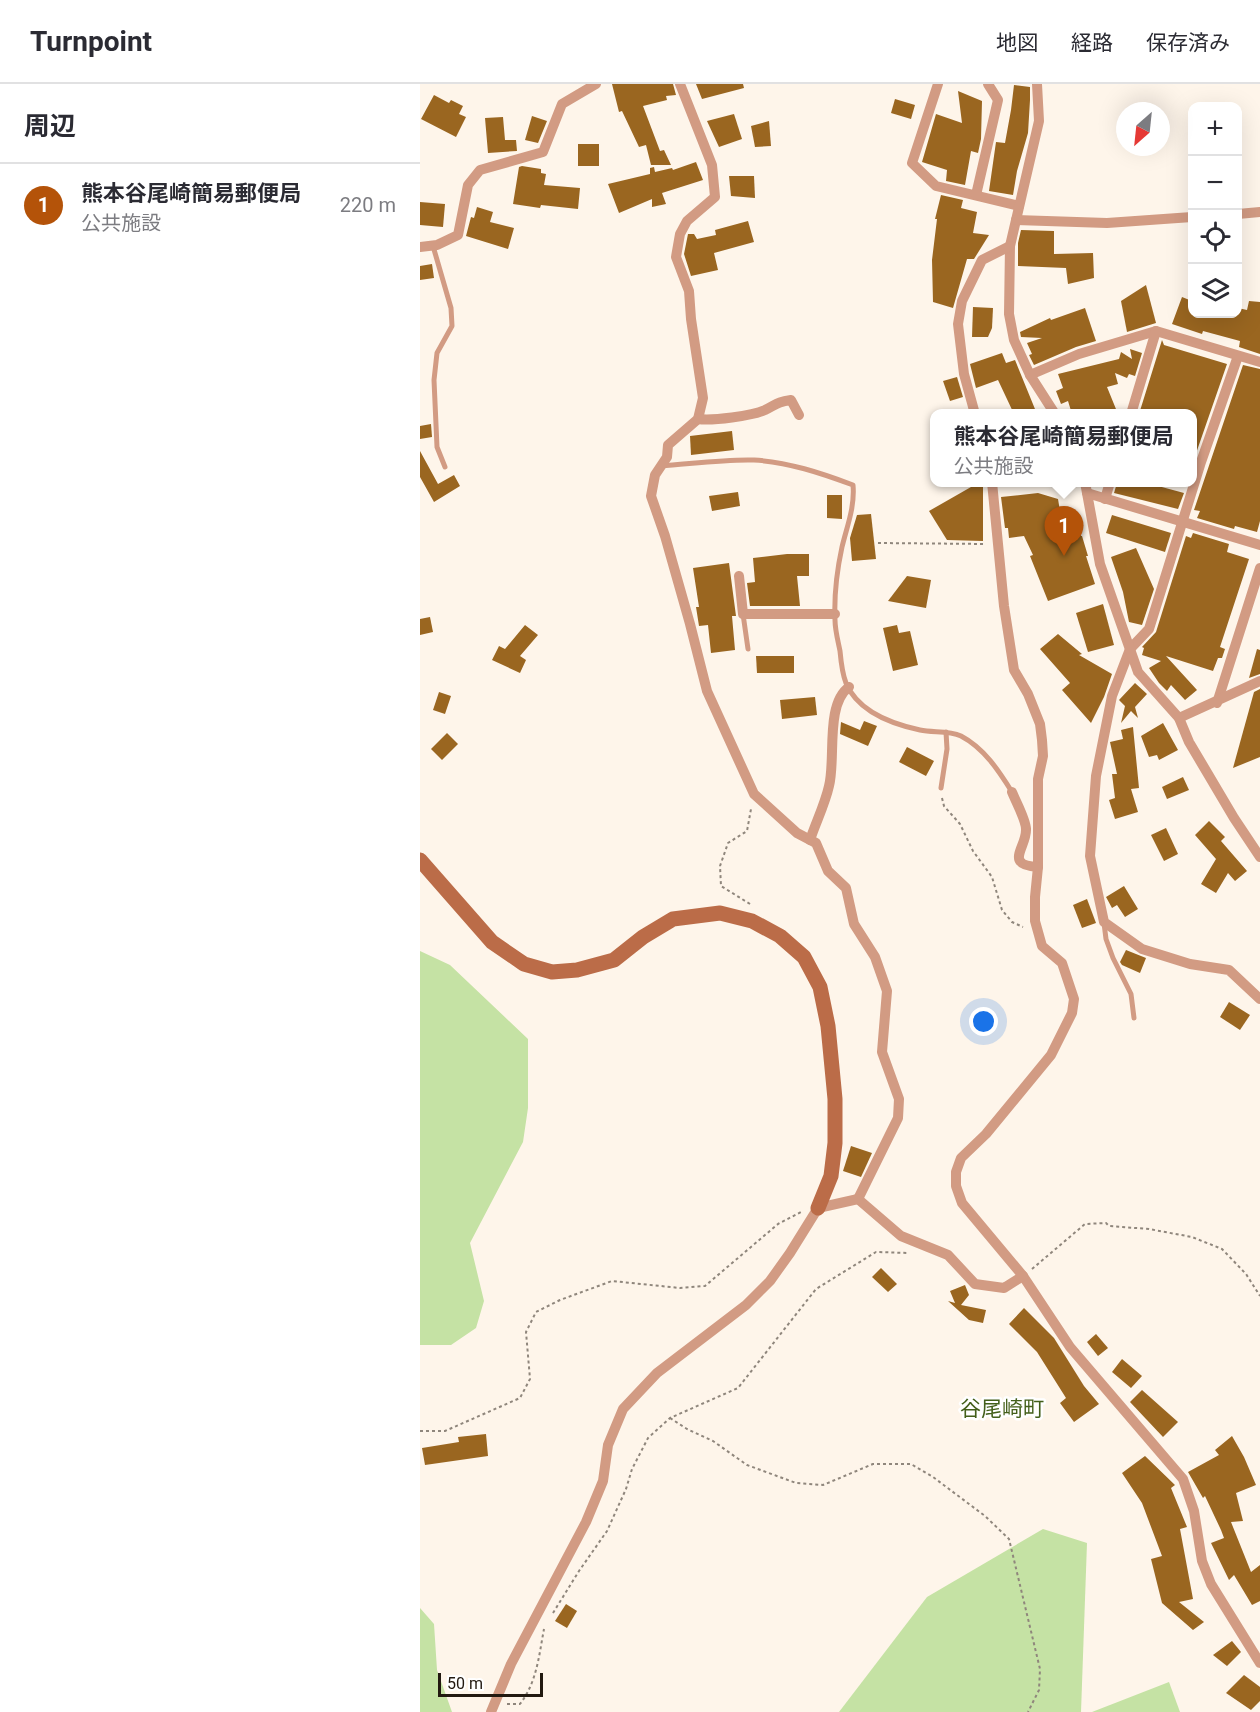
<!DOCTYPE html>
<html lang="ja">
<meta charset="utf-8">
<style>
body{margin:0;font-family:Roboto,"Noto Sans JP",sans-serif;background:#f7f7f7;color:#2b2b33}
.controls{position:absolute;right:18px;top:18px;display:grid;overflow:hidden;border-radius:12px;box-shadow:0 6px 24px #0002}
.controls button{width:54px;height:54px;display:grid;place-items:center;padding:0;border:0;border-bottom:2px solid #e1e1e2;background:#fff;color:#2b2b33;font:30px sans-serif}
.compass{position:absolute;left:696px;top:18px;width:54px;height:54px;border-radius:50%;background:#fff;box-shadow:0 6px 24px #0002;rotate:207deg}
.scale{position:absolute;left:18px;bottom:15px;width:105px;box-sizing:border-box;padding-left:6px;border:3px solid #221910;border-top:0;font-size:16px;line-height:21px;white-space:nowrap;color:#221910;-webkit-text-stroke:4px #fff;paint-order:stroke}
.you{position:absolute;left:564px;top:938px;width:21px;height:21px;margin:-15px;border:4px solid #fff;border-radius:50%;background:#1a73e8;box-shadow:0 0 0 9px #1a73e833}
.badge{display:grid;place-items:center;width:39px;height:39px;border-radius:50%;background:#b45309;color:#fff;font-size:20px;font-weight:700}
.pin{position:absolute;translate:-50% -50px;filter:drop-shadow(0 2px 3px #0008)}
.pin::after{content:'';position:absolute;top:32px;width:21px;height:18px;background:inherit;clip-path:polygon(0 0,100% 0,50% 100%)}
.popup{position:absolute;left:510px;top:325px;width:267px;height:78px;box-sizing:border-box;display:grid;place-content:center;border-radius:12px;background:#fff;filter:drop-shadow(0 2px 4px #0005);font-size:20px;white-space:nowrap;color:#7c7c81}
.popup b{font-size:22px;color:#2b2b33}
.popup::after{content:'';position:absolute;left:50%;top:100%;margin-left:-12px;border:12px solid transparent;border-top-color:#fff}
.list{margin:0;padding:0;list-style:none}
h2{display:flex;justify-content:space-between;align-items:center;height:78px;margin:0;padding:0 24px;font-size:26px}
h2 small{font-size:20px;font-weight:400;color:#7c7c81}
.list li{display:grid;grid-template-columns:39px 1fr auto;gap:18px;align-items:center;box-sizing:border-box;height:84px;padding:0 24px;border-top:2px solid #e1e1e2}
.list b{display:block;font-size:22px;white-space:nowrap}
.list p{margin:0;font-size:20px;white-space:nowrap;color:#7c7c81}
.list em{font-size:20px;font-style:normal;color:#7c7c81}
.icon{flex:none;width:33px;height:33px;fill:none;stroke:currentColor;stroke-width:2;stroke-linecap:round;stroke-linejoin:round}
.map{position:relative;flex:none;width:840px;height:1628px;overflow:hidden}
header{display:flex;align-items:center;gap:36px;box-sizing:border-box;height:84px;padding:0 30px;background:#fff;border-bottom:2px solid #e1e1e2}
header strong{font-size:28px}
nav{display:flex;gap:33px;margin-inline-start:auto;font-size:21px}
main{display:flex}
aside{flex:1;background:#fff}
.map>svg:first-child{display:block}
.green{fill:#c5e2a4}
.building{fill:#9a6620}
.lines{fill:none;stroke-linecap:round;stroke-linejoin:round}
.path{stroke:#8f867c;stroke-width:2;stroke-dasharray:3 3;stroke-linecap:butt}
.lane{stroke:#d29b83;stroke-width:5}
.street{stroke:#d29b83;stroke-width:10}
.secondary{stroke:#bb6c48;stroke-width:15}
.labels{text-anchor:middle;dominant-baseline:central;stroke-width:5;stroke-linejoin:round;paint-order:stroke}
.quarter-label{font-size:21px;fill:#435f1a;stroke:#fff}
</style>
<header>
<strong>Turnpoint</strong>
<nav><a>地図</a><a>経路</a><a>保存済み</a></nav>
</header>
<main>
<aside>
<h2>周辺<small></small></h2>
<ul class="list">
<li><span class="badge">1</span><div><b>熊本谷尾崎簡易郵便局</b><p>公共施設</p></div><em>220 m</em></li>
</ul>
</aside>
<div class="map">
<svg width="840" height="1628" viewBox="0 0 840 1628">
<rect width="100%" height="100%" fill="#fef5ea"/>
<g class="green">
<path d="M0 867 30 881 108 955V1024L103 1058 50 1159 64 1217 56 1244 31 1261H0Z"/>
<path d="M623 1445 667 1459 661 1628H419L507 1513Z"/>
<path d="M0 1524 14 1540 17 1586 32 1628H0Z"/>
<path d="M749 1598 760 1628H672Z"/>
</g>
<g class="building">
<path d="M192 0H253L256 11 246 12 247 16 223 22 240 67 244 66 251 81H231L226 61 219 63 202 27 199 28Z"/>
<path d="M276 0H323L324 4 282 15Z"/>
<path d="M594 1 610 3V16L608 49 597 87 593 111 569 107 576 58 585 59 591 26Z"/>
<path d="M538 7 562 17 561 55 558 69 551 67 545 101 526 97 527 86 502 78 516 30 542 39Z"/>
<path d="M14 11 29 19 31 16 43 22 39 30 46 33 36 53 1 35Z"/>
<path d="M475 15 495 21 491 35 471 29Z"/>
<path d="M314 30 322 55 299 63 287 37Z"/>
<path d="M112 32 127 37 118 59 105 56Z"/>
<path d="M83 33 85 56H96L97 67 68 69 65 34Z"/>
<path d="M349 37 351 62 335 63 331 42Z"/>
<rect x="158" y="60" width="21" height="22"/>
<path d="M276 78 283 96 242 109 246 120 232 123V115L199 129 188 100 230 90V84L234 83 235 88 252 84 253 86Z"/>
<path d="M102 82 121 85V89L126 90 124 101 160 104 158 125 121 121 120 124 93 120 99 83Z"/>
<path d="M309 92H334L335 114 311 112Z"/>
<path d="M521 111 543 116 541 124 557 128 553 149 569 151 554 175H547L533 224 513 218 512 176 517 135H515Z"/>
<path d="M0 118 25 120 23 143 0 141Z"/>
<path d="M57 123 73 128 70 138 94 144 88 165 46 152 51 133 54 134Z"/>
<path d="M328 137 334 158 294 169 298 186 271 192 264 170 268 150H274L277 155 296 151 295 146Z"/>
<path d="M601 146 634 147V170L673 169 674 194 648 200 646 184 598 182V159Z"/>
<path d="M12 180 14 194 0 196V182Z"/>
<path d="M726 201 736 239 707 248 701 217Z"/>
<path d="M762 213 772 217V230H818V224L827 226 829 217 840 218V270L819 263 820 257 783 247 782 250 752 240Z"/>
<path d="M553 223 573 224 572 244 568 253H552Z"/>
<path d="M665 224 676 257 656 263 614 281 609 271 612 270 607 259 622 254 601 253 600 248 630 234 631 236Z"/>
<path d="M742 256 744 261 807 280 773 378V330H719Z"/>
<path d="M710 265 722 269 715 292 709 290 707 294 695 289 698 300 687 303 698 330H652L648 317 641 320 636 307 643 304 638 290 699 275 701 268 712 275Z"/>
<path d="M582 269 586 279 595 276 617 330H594L578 296 556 304 550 280Z"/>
<path d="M823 281 840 285V437L837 448 815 442 814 445 777 434 780 427 774 426Z"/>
<path d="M537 293 543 313 530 317 523 297Z"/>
<path d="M11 340 12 353 0 355V342Z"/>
<path d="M312 347 314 366 271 371 270 352Z"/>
<path d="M0 367 18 400 34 391 40 402 14 418 0 393Z"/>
<path d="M558 399H563V457L527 456 509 427Z"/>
<path d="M697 399H727L764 409 758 425 694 409Z"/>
<path d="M318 408 320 422 292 427 289 412Z"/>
<path d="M618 409 638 415 641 433 656 431 661 452H662L668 472H666L675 500 628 517 610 472 613 471 604 452 589 454 588 444H585L581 413Z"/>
<path d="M407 411H422V435L407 434Z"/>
<path d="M451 430 456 475 432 477 430 454 437 431Z"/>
<path d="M692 431 751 449 745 468 686 449Z"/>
<path d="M773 449 809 460 807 468 829 475 800 563 805 565 802 574H798L793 587 746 572 777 606 765 616 751 601 747 607 739 599 729 584 741 577 722 571 724 564 722 563 736 548 766 452 771 454Z"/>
<path d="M716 464 734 505 722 541 709 538 703 508 691 473Z"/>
<path d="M367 470H389V492H377L380 522H330L327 499 335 498 333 474Z"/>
<path d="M309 479 316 532H312L315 566 291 569 288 541 279 542 276 523H279L273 484Z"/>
<path d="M487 492 511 496 506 524 468 517Z"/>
<path d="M683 520 694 561 668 568 656 529Z"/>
<path d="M10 533 13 548 0 551V535Z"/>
<path d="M105 541 118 551 100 572 106 576 100 589 72 576 79 562 85 565Z"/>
<path d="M477 541 479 549 490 547 498 581 473 587 463 544Z"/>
<path d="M638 550 662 570 659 571 692 590 684 613 671 639 642 606 650 599 620 565Z"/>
<path d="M837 565 840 566V590L829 594Z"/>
<path d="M336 572H374V589H337Z"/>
<path d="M715 599 727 610 715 623 718 634 711 627 701 639 705 622 699 616Z"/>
<path d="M840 605V673L813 684 834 608Z"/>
<path d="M19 608 31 612 25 630 13 626Z"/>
<path d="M395 613 397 631 362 635 360 616Z"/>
<path d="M444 637 457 642 448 662 420 650 421 638 440 646Z"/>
<path d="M743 639 758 666 739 676 737 671 729 673 721 652Z"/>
<path d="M713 643 719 704 711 705 718 728 695 735 689 716 695 714 692 690H697L690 658 703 655 701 646Z"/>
<path d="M27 649 38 660 22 676 11 665Z"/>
<path d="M487 663 514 677 506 692 479 678Z"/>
<path d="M763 693 769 706 747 715 742 703Z"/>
<path d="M789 737 805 753 801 757 827 787 815 797 808 789 796 809 781 800 796 775 775 751Z"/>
<path d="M746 744 758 770 744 777 731 751Z"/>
<path d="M704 802 718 825 705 833 697 821 692 824 686 813Z"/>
<path d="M667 815 676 839 662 844 653 821Z"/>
<path d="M706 866 726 874 720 889 702 881 700 878Z"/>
<path d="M809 918 830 931 820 946 800 933Z"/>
<path d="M431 1062 452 1069 441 1093 423 1087Z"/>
<path d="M461 1184 477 1200 468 1208 452 1193Z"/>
<path d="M545 1201 549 1211 541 1221 566 1226 563 1239 549 1236 528 1217 535 1219 530 1207Z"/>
<path d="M604 1224 634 1254 664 1302 679 1320 654 1338 640 1319 646 1314 617 1268 589 1240Z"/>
<path d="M676 1250 688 1264 678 1272 667 1258Z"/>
<path d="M702 1275 722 1292 711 1304 692 1288Z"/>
<path d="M722 1306 758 1338 743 1353 710 1318Z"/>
<path d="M66 1350 68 1372 5 1381 2 1364 39 1358 38 1353Z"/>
<path d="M812 1352 824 1373 836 1401 816 1409 823 1437 811 1438 831 1488 840 1481V1517L832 1521 814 1491 809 1496 791 1459 804 1454 801 1446 785 1412 783 1414 768 1388 799 1371 795 1366Z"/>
<path d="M725 1372 755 1401 751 1404 767 1443 760 1445 773 1515 759 1518 784 1538 773 1546 742 1519 731 1475 742 1472 722 1419 702 1389Z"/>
<path d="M146 1520 157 1527 147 1544 135 1537Z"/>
<path d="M812 1557 821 1568 807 1582 793 1571Z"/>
<path d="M824 1591 840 1603V1617L831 1626 806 1609Z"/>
</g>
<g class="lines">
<g class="path">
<path d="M458 459 566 460"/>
<path d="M522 714 524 722 540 740 553 767 572 793 582 826 592 838 603 843"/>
<path d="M330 820 301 802 300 782 308 759 327 747 331 725"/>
<path d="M612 1185 665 1140 686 1139 689 1142 729 1145 772 1153 802 1165 826 1190 840 1212"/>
<path d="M250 1334 267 1345 293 1357 327 1381 376 1399 403 1401 453 1380H491L513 1393 565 1432 589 1455 620 1585 619 1606 608 1628"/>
<path d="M0 1347H25L100 1314 110 1295 106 1248 116 1228 140 1216 192 1197 260 1204 285 1202 358 1140 381 1128"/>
<path d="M133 1529 159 1487 187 1447 206 1405 212 1385 228 1354 250 1334 318 1304 396 1205 456 1168 489 1169"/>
<path d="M87 1620H100C117 1598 119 1571 124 1545"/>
</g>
<g class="lane">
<path d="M13 162 31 224 32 242 17 269 14 296 17 363 25 383"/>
<path d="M241 382C270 380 305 375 334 376 368 378 401 389 433 401 435 423 427 442 422 463 417 486 414 512 415 536 415 546 418 557 420 567 421 578 422 589 426 599 438 628 472 640 500 646 513 649 528 646 541 652 564 664 579 687 592 708"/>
<path d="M323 530 328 565"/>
<path d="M521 704 527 665 526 648"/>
<path d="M684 839 686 855 693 874 711 910 714 934"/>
</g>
<g class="street">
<path d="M260 0 292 81 295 113 267 137 260 150 256 173 269 207 271 235 283 314 278 335 248 361 247 373 235 391 231 412 245 452 270 540 287 607 334 710 377 749 396 759 408 787 426 804 434 840 455 873 467 907 462 968 479 1015 478 1034 438 1115"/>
<path d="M518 0 492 79 516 102 599 122"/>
<path d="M617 0 619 37 590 162 589 230 594 256 610 291 635 330"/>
<path d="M556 111 578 16 568 0"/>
<path d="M818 130 840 128"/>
<path d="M596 136 687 139 772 133"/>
<path d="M0 163 17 161 38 151 48 101 60 86 123 68 142 20 176 0"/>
<path d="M818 272 781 378 729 545 710 565 692 612 676 692 670 772 684 838 722 865 770 880 809 886 840 915"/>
<path d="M610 291 659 270 736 247 840 278"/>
<path d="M555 330 544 290 538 240 542 217 562 176 590 162"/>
<path d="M711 330 736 247"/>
<path d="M278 335C292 337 332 332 345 326 357 320 357 318 371 316L379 331"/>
<path d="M572 398 584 522 594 586 608 610 620 640 622 656 623 672 618 695V783L615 813V837L622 862 642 879 654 915 652 929 631 971 566 1050 541 1074 536 1088V1102L542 1119 603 1192 650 1263 763 1395 774 1427 782 1477 791 1500 840 1579"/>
<path d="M665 398 680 480 718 588 759 634 769 658 814 734 840 773"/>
<path d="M667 409 840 461"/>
<path d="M685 415 690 398"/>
<path d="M319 492 323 530H415"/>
<path d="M797 619 840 484"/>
<path d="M759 634 840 597"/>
<path d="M592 708C596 718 606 736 606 745 607 763 583 781 618 783"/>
<path d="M390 756C396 738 405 720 409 702 416 676 405 620 429 603"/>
<path d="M438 1115 481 1152 528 1171 555 1200 584 1204 603 1192"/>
<path d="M71 1628 91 1580 166 1438 183 1397 188 1361 203 1325 237 1289 326 1221 350 1197 370 1169 398 1124 438 1115"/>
</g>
<path class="secondary" d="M0 776 72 858 104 880 132 888 157 886 194 876 223 853 253 835 300 829 332 837 360 852 384 873 400 903 408 942 415 1015V1059L411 1092 398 1124"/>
</g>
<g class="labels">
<g class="quarter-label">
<text x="582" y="1325">谷尾崎町</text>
</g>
</g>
</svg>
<div class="controls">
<button>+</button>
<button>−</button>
<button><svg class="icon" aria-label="locate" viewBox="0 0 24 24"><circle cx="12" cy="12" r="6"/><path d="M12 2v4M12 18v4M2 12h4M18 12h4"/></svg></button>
<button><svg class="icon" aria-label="layers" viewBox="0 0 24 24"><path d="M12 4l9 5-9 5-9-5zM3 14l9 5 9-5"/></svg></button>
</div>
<svg class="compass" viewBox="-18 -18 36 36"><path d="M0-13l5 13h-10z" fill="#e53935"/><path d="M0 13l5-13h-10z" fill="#7c7c81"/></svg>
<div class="scale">50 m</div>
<div class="you"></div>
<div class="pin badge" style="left:644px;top:472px">1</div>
<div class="popup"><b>熊本谷尾崎簡易郵便局</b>公共施設</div>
</div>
</main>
